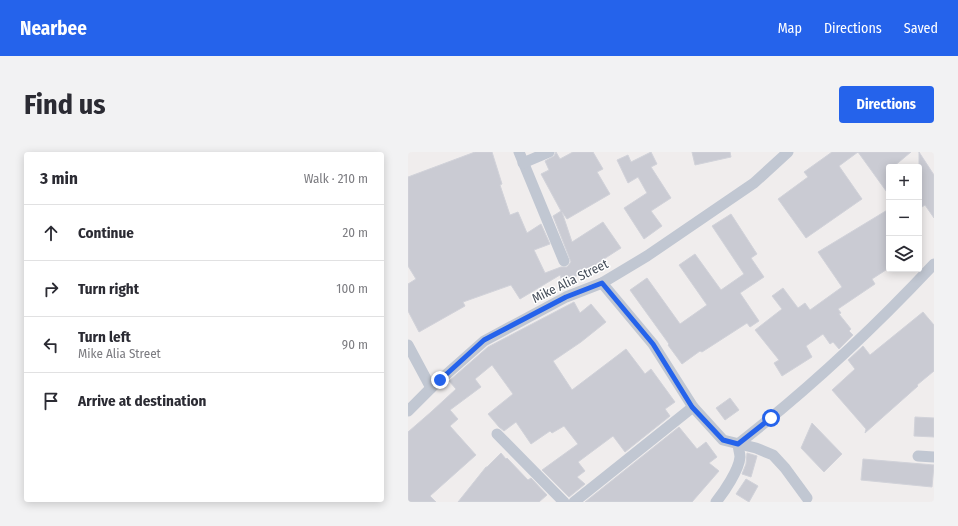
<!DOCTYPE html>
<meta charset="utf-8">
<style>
body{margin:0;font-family:"Fira Sans Condensed",sans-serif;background:#f2f2f3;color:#2b2b33}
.controls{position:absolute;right:12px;top:12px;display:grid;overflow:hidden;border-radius:4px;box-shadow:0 2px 10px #0003}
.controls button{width:36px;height:36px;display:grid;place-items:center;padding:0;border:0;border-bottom:1px solid #e1e1e2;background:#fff;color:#2b2b33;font:20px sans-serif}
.stop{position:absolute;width:12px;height:12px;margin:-9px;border:3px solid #2563eb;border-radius:50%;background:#fff}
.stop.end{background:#2563eb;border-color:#fff;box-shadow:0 1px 4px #0008}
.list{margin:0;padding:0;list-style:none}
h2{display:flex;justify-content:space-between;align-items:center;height:52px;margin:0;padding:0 16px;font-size:17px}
h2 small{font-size:13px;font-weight:400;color:#7c7c81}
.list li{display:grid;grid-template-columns:26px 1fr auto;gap:12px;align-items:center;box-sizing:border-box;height:56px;padding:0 16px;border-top:1px solid #e1e1e2}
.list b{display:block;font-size:15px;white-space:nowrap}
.list p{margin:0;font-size:13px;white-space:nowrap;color:#7c7c81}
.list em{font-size:13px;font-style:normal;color:#7c7c81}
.icon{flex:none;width:22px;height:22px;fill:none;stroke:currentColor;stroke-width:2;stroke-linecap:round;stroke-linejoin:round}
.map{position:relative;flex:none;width:526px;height:350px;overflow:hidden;border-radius:4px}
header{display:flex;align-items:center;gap:24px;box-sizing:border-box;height:56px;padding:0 20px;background:#2563eb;color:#fff}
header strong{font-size:19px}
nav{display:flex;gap:22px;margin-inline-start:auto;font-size:14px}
.intro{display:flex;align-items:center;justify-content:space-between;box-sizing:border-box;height:96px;padding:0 24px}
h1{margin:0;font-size:28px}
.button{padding:10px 18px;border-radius:4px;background:#2563eb;color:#fff;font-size:14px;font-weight:700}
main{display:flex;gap:24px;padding:0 24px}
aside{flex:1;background:#fff;border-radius:4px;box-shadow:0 2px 10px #0003}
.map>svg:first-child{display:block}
.building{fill:#cacbd3;stroke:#d1d2d9}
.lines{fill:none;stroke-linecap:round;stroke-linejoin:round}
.minor{stroke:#c1c7d2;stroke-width:11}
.route{stroke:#2563eb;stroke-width:5}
.labels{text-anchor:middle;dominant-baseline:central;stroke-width:3;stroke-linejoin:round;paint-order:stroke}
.street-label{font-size:13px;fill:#464e5a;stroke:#fff}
</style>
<header>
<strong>Nearbee</strong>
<nav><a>Map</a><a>Directions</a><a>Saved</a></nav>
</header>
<div class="intro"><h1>Find us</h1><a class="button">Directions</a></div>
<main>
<aside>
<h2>3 min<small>Walk · 210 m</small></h2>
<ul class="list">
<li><svg class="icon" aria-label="ahead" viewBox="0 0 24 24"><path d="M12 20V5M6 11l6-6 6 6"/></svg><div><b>Continue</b></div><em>20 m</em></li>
<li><svg class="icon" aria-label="right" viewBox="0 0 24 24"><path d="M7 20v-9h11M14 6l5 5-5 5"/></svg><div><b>Turn right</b></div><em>100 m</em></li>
<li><svg class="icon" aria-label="left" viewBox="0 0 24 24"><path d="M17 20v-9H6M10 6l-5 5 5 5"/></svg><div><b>Turn left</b><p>Mike Alia Street</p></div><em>90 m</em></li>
<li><svg class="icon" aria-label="arrive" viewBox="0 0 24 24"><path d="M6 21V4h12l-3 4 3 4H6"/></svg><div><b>Arrive at destination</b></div></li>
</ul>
</aside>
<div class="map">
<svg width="526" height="350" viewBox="0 0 526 350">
<rect width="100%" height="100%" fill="#f0eded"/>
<g class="building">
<path d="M67 0H84L94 32 92 33 102 63 110 60 119 81 133 72 142 92 126 98 137 121 153 115H159L163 110 145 64 153 59 133 22 141 18 137 9 146 4 148 0 152 7 165 0H185L195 17 189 20 202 42 159 67 154 60 164 90 195 70 213 96 171 123 154 129 152 123 112 147 103 133 55 150 57 154 11 180 0 159V132L8 127 0 114V25Z"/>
<path d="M243 0 249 12 243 15 263 46 243 59 254 74 236 87 216 56 239 41 230 25 220 31 209 8 220 3 223 10Z"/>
<path d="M284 0H322L323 5 287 13Z"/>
<path d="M424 0H503L485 15H481V43L450 0 431 14 454 47 398 86 370 47 400 25 396 20Z"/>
<path d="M511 0 526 23V66L517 53 511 57Z"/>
<path d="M481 57V116L464 127 467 132 430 157 433 161 431 162 443 177 441 179 445 183 431 197 425 190 422 192 415 182 398 194 404 205 374 224 366 211 371 208 347 178 374 157 364 144 375 136 390 156 397 151 402 158 434 135 410 100Z"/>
<path d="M323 62 349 102 343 106 356 125 332 141 351 169 342 175 339 171 294 200 292 199 274 212 260 193 261 192 222 138 239 126 272 172 299 153 271 113 287 102 313 138 336 122 304 74Z"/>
<path d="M166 150 172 161 183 152 198 170 173 190 145 209 164 238 218 197 237 222 243 217 267 250 257 257 262 264 217 300 205 284 170 310 177 319 169 325 177 332 161 345 134 318 170 292 156 274 144 281 142 279 123 292 108 270 96 279 91 275 80 262 105 242 84 213 67 227 73 235 42 258 50 267 42 274 68 303 22 344 28 350H0V280L23 260 48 237 41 229 80 195Z"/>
<path d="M515 160 526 173V219L509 233 510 234 457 281 458 277 424 238 447 217 440 208 455 194 462 203Z"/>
<path d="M322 246 331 258 317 268 308 256Z"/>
<path d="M507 265 526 266V285L506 284Z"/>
<path d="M404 271 434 302 416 320 393 296Z"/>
<path d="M271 275 289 297 298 290 309 305 301 311 311 319 284 350H177Z"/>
<path d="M93 301 98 307 99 306 120 328 123 326 139 343 131 350H50L78 315H79Z"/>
<path d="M339 301 349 304 343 325 334 322 338 312Z"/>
<path d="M455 307 526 313 524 335 453 328Z"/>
<path d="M338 327 350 334 341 350 328 342Z"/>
</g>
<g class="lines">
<g class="minor">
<path d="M111 0 156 109"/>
<path d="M115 11 141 0"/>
<path d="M194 131 245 192 285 255 315 288 348 296 365 303 377 316 399 346"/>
<path d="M0 193 23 236"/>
<path d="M0 259 23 236 76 189 158 145 194 131 239 104 346 31 380 0"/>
<path d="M89 282 156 350"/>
<path d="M510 304 526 305"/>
<path d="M166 350 285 255"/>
<path d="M308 350C316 340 331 318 332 305 332 301 330 296 330 292 400 238 465 177 526 112"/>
</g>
</g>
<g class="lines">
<path class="route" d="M32 228 76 188 158 145 194 131 245 192 284 255 315 288 330 292 363 266"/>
</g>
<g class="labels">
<g class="street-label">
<text transform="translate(162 129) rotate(-26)">Mike Alia Street</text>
</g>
</g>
</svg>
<div class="controls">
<button>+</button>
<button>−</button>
<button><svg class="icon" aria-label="layers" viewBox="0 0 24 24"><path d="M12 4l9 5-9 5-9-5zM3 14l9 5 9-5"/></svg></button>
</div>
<div class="stop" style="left:363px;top:266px"></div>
<div class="stop end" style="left:32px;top:228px"></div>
</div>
</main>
